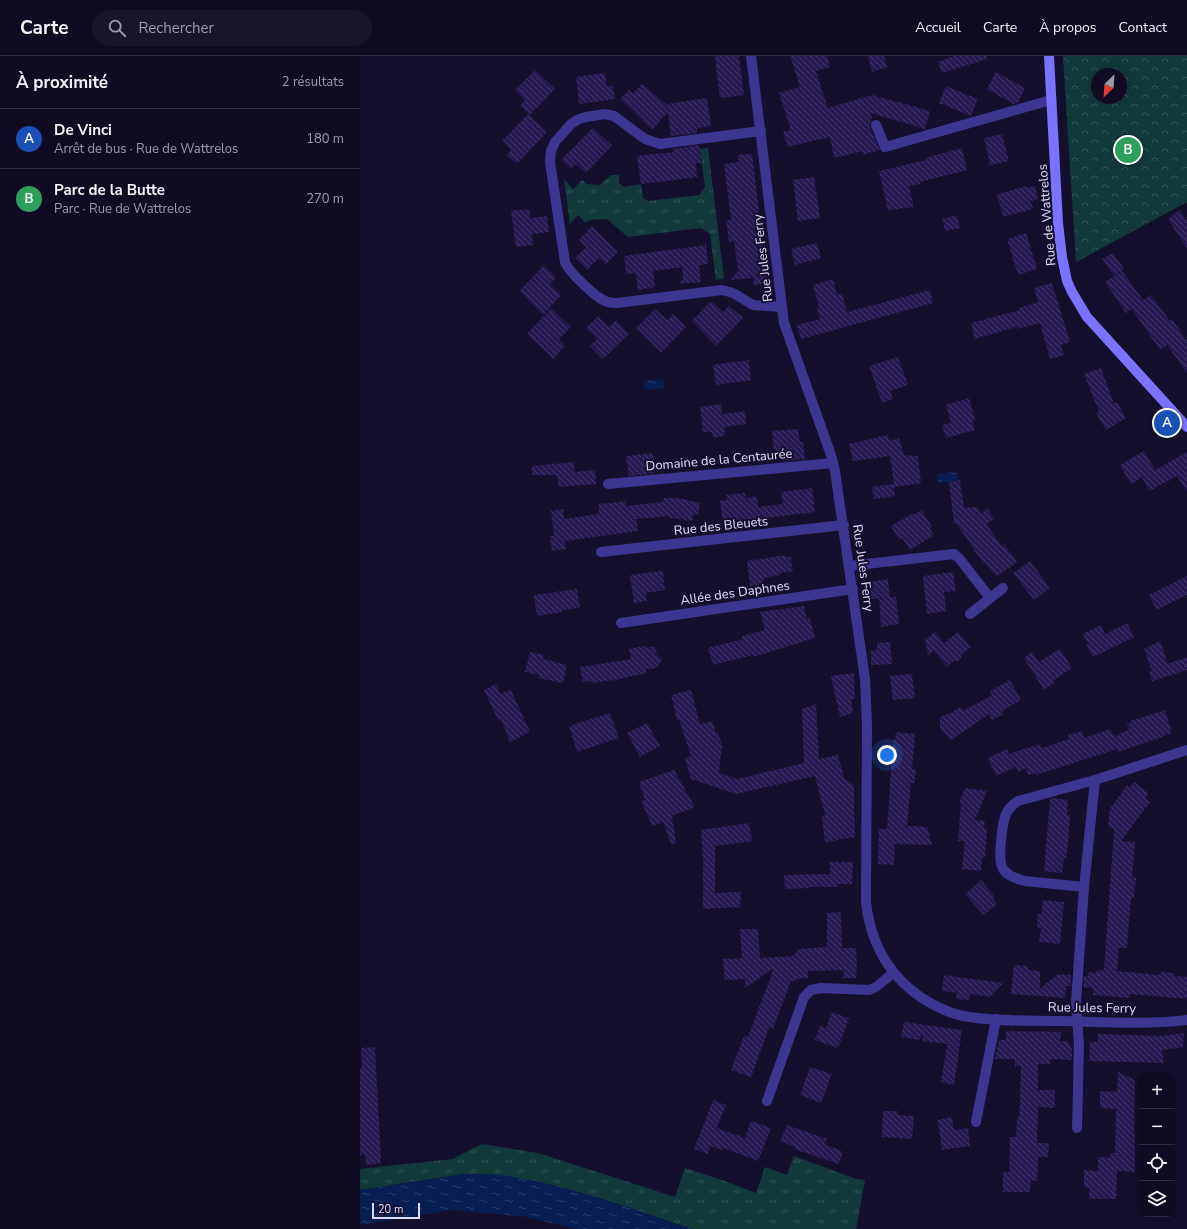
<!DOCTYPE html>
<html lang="fr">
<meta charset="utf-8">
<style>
body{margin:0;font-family:"Nunito Sans",sans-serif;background:#19142a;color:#f1f3f6}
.controls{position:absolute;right:12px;bottom:12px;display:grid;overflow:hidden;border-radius:8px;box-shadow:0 2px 10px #0003}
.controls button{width:36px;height:36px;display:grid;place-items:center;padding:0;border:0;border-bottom:1px solid #302b40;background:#100b22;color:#f1f3f6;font:20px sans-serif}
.compass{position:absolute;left:731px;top:12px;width:36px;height:36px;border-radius:50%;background:#100b22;box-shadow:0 2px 10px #0003;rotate:205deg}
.scale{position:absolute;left:12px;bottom:10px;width:48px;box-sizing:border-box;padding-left:4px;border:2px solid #e1dcff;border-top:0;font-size:11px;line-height:14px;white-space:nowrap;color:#e1dcff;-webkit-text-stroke:3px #150f2e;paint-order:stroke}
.you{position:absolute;left:527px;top:699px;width:14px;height:14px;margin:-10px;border:3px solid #fff;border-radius:50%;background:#1a73e8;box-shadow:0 0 0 6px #1a73e833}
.badge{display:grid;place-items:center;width:26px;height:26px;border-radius:50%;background:#1a73e8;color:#fff;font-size:13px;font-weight:700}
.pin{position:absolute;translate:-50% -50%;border:2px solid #fff;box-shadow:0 1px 4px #0006}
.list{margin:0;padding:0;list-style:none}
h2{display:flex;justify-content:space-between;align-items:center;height:52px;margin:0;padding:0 16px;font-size:17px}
h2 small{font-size:13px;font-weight:400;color:#9c9ba5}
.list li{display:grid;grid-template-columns:26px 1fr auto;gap:12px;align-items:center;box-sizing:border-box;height:60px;padding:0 16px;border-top:1px solid #302b40}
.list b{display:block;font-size:15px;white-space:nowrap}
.list p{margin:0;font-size:13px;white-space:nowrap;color:#9c9ba5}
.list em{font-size:13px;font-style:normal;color:#9c9ba5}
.icon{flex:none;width:22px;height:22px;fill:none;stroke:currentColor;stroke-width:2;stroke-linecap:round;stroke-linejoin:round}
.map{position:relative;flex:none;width:827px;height:1173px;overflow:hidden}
header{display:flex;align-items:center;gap:24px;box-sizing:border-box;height:56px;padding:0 20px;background:#100b22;border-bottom:1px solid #302b40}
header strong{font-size:19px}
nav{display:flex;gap:22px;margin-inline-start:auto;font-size:14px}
.search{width:280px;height:36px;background:#19142a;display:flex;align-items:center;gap:10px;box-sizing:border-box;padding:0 14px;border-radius:22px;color:#9c9ba5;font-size:15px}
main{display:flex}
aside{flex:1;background:#100b22}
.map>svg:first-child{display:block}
.grass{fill:url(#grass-tufts)}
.forest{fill:url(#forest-crowns);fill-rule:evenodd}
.water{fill:url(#water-ripples)}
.building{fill:url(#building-back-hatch)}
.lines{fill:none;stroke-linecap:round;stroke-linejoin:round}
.street{stroke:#3c3691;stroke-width:10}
.secondary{stroke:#7b73ff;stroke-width:10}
.labels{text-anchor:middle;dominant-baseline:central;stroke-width:4;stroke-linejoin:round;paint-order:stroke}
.street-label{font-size:13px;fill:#e1dcff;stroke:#150f2e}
</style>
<header>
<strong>Carte</strong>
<div class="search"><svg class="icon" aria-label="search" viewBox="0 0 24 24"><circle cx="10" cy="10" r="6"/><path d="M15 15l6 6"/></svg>Rechercher</div>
<nav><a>Accueil</a><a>Carte</a><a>À propos</a><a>Contact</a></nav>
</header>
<main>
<aside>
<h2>À proximité<small>2 résultats</small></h2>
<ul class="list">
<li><span class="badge" style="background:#1a4fb4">A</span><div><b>De Vinci</b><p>Arrêt de bus · Rue de Wattrelos</p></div><em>180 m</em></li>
<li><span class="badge" style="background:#2e9e5b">B</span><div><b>Parc de la Butte</b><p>Parc · Rue de Wattrelos</p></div><em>270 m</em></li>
</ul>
</aside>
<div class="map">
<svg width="827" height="1173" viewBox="0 0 827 1173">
<defs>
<pattern id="grass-tufts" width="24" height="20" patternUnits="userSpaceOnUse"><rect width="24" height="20" fill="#113939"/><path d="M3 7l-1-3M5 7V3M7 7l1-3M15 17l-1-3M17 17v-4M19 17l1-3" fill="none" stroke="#335557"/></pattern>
<pattern id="forest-crowns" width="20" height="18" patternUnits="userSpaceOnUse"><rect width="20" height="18" fill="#113939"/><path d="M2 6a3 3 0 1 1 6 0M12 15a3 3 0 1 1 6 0" fill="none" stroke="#335557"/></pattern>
<pattern id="water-ripples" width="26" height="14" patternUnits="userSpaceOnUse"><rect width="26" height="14" fill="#061e51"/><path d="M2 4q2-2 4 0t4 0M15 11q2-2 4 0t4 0" fill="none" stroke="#2a3e6b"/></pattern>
<pattern id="building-back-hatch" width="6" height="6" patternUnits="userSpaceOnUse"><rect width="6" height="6" fill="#261951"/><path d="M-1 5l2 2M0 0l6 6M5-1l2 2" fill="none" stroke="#453a6b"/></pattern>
</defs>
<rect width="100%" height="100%" fill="#150f2e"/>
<g class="grass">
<path d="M348 92 364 222 356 224 350 178 341 172 268 181 247 163 229 164 226 167 218 159 210 168 204 123 213 133 222 124 227 128 240 129 251 119H259V127L264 131 281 128 283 142 288 145 339 139 345 131 340 93Z"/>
<path d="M122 1088 178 1097 315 1141 325 1112 362 1124 396 1137 405 1111 427 1119 434 1100 496 1123 505 1124 496 1173H332L246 1144 146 1120 104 1118 0 1134V1113L92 1103Z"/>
</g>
<path class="forest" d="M703 0H827V146L716 206ZM737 18H761V42H737Z"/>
<g class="water">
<path d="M303 323 304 332 285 334 284 325Z"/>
<path d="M597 416 598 425 578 427 577 418Z"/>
<path d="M104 1118C118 1118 133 1118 147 1120 210 1129 272 1153 332 1173H214L168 1161 92 1154 0 1169V1134Z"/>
</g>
<g class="building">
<path d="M355 0H379L384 39 360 42Z"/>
<path d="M430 0H467L470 11 456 15 468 52 512 39 570 55 565 73 511 57 512 64 510 68V71L520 94 503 99V95L474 102 470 81 427 91 423 76 431 74 419 37 440 31Z"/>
<path d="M508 0H524L527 11 512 16Z"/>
<path d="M594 0H626L627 3 582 17 578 6Z"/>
<path d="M175 14 195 33 170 59 160 50 165 44 155 34Z"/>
<path d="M636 16 665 32 658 47 653 48 627 33Z"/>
<path d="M245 17 247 30H253L255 43 219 48 216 21Z"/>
<path d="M282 28 307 49V48L347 42 351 70 337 72V77L311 80 308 56 292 74 260 43 269 34 273 38Z"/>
<path d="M586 30 618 43 611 60 579 47Z"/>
<path d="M168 58 187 76 157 108 147 99 151 94 142 85Z"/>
<path d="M233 72 252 90 226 117 216 108 211 113 201 104Z"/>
<path d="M642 78 649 105 630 109 624 82Z"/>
<path d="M339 89 342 107H336L337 121 281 128 277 100 314 96 313 93Z"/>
<path d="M602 92 607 114 560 126 561 128 549 130 554 151 528 154 519 115 566 104 565 102Z"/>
<path d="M392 98 408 227 394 229 393 222 370 224 378 215 374 185 369 186 366 164H371L364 108 379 106 378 99Z"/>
<path d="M454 121 460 162 438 165 433 124Z"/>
<path d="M667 130V132L675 130 678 143 671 145 673 153 643 161 637 138Z"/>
<path d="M169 153 170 162 187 160 189 176 172 178 173 189 156 191 151 155Z"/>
<path d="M820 154 827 165V192L808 163Z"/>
<path d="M597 159 600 172 585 175 582 163Z"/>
<path d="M232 170 258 196 246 208 239 202 227 214 215 202 226 191 219 184Z"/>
<path d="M666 177 677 213 658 219 647 183Z"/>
<path d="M457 187 461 202 435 209 431 193Z"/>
<path d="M346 189 348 208 339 209 341 226 318 228 323 223 322 211 307 213 293 215 295 231 278 234 276 217 266 218 264 200Z"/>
<path d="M753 197 764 213 754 220 742 203Z"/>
<path d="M184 209 196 221 190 228 201 239 183 259 159 235Z"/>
<path d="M762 215 783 244 791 239 810 265 812 263 827 285V317L807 289 800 294 772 253 766 257 745 226Z"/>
<path d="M473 223 477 239 482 238 487 256 570 234 573 247 441 283 437 269 460 263 457 252 459 251 453 229Z"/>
<path d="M692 227 710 286 701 289 704 299 690 303 680 267 657 273 656 271 615 283 611 267 660 254 659 252 678 246 674 232Z"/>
<path d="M351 245 363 256 369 250 383 262 356 290 332 265Z"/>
<path d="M191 252 211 271 199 283 205 290 193 303 167 278Z"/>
<path d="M295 253 307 264 313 258 326 271 301 297 276 272Z"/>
<path d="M238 260 249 271 256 264 269 278 243 303 230 290 237 283 226 272Z"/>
<path d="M538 301 548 329 530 335 533 343 522 347 509 310Z"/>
<path d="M389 304 391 324 356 329 353 309Z"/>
<path d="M741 312 754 348 757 346 766 362 746 374 736 357 739 356 724 318Z"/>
<path d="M609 342 615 364 612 365 615 374 586 382 582 369 591 367 586 349Z"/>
<path d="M361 348 362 358 385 355 386 368 364 371 365 380 353 382 352 376H343L340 351Z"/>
<path d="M438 373 440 386H443L445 403 423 405 422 403 415 404 412 375Z"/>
<path d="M528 379 529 385 539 382 544 399 558 400 561 427 534 431 535 440 514 443 512 431 534 428 530 400 493 405 489 388Z"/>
<path d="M784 395 795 414 827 396V436L817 420 789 435 782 421 771 428 760 409Z"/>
<path d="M293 397 295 417 269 420 266 400Z"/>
<path d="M214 406 215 416 235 414 236 428 199 431 197 419H172V410Z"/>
<path d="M600 424 604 452 617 451 621 457 628 453 634 463 626 468 642 490 644 488 657 506 636 521 629 512V513L621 503V504L597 468H594L589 426Z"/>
<path d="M452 432 455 456 407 462 387 464V463L363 466 360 445 367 444V439L385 437 386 442 397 440 398 451 423 448 421 436Z"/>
<path d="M304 442H318L340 447 338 459 333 458 332 465 310 462 309 460 276 463 278 475 205 485 206 493 192 495 190 480H194L191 455 203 453 204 463 239 458V448L266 445V450L303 446Z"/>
<path d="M562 454 572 471 569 472 574 479 550 494 542 482 539 484 531 470 553 457V459Z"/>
<path d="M426 499V501H431L433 515 420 517V519L403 522 404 528 390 530 387 505Z"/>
<path d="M670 505 690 532 674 544 653 517Z"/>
<path d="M303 515 305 534 286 537 287 545 274 547 270 519Z"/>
<path d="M593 516 596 535 584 536 586 555 567 558 563 520Z"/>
<path d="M827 520V539L796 554 789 539Z"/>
<path d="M528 523 530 542 536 541 539 568 521 571 519 543 526 542 511 543 509 526Z"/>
<path d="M217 533 220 552 202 554V556L177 560 174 539Z"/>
<path d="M444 550 447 563 450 562 455 582 393 601V599L353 609 348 592 383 583 382 580 405 574 400 556Z"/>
<path d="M767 567 774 581 733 601 726 589 728 588 723 578 741 569 745 578Z"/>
<path d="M575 576 584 587 598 576 611 591 602 598 601 602 598 605H594L587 611 574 595 568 599 565 584Z"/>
<path d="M800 585 808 608 827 601V614L792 625 789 616 792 615 784 593Z"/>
<path d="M530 586 532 608 511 609V595L517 594V587Z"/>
<path d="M285 590 286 592 295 590 297 600 303 603 296 612 286 613V617L255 624 232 627 231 625 223 626 220 611 271 603 269 593Z"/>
<path d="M700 593 712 612 693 625 694 627 684 634 664 602 672 596 682 610 680 605Z"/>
<path d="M170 596 184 599 183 603 207 609 203 627 178 622 179 619 165 616Z"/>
<path d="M494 617 495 642 491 644 493 657 480 661 471 620Z"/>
<path d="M552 618 555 642 533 644 530 620Z"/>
<path d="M650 624 661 644 642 655 643 658 632 664 629 658 591 684 582 675 580 671V661L591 657 600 651 603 655 632 639 630 635Z"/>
<path d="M136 628 140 638 151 634 170 676 150 686 141 663 138 664 124 634Z"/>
<path d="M331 634 340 668 352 665 356 677 358 676 362 690 359 717 377 723 444 707 442 653 456 648 459 703 478 699 484 722 494 729 495 781 465 786 462 760 465 759 455 720 376 738 331 723 325 702 331 700 319 664H317L311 639Z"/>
<path d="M805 654 812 677 805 679V680L758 696 757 693 676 719V717L668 719 666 712 658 716 656 711 636 720 628 702 647 693 649 698 680 688 682 692 709 683 707 679 722 675 724 682 750 673 755 681 769 673 766 668 771 667 770 665Z"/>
<path d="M250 657 259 682 217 696 209 670Z"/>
<path d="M287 667 300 690 280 701 267 677Z"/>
<path d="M536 676 555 678 552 713 556 714 555 720V727H551L547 770 567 771 572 789 535 788 534 809 518 808 519 773H527L533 684H535Z"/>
<path d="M314 714 335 751 312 760 316 787 311 788 303 766 292 770 281 745 285 744 279 726Z"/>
<path d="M774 726 788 737 785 742 790 746 761 785 775 786 772 821 776 822 774 842H771L767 892H759L757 915 800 919 801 916 814 917V920L827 921V943L770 938V942L733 939V932L724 931V920H728V916L736 917 737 914 743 915 744 912 754 774 748 769 750 753 767 729 770 731Z"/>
<path d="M605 732 627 735 615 764 625 765 624 772 627 773 625 802 622 801 621 815 602 813 605 785H598L601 748 599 747Z"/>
<path d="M693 742 708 744 707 759H710L708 788 706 802H704L702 817 684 815 690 743Z"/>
<path d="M389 767 392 785 355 790V837L381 836 380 851 343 853V805L341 774Z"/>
<path d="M470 806H493L492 828H478V831H450V832L425 833 424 819 470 818Z"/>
<path d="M621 824 635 841 633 843 637 848 624 859 605 838Z"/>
<path d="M683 844 704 846 700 888 679 886 681 872 677 871 678 858H682Z"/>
<path d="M481 856 482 892H496L497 911 496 922H483L484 914 448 915V922L436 923V925H431L413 973 409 972 391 1021 371 1014 384 980 388 981 414 912 385 932V923L365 924 363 903 382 902 380 873H398L400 902 433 900 439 893 467 891V857Z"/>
<path d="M654 909 668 910V914L680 915V933L698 918 711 919V930H706L705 942 651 938Z"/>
<path d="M584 919 612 923 643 927 630 941 610 938 609 944 596 943 597 937 582 935Z"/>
<path d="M472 956 489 962 478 992 455 984 460 970 466 972Z"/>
<path d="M544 966 602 974 594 1029 581 1026 587 988 563 985 562 979H561L560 984 541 981Z"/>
<path d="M646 975 701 976 700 985H708L712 993V1004L690 1003V1008H678V1034H695V1052L678 1051 677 1087H689L688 1101H678L677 1125 671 1124 670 1136H643V1116H649L650 1081H656L657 1061H659L660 1049H661H660L661 1010H655V1003H635L639 984H646Z"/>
<path d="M824 977 823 991 802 994 804 1007 729 1005 730 986H738V978L801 980Z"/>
<path d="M15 991 21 1107 6 1109 5 1098 0 1099V1012H2L1 992Z"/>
<path d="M450 1011 472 1018 461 1047 440 1039Z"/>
<path d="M758 1016 775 1024 774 1078H775V1116L757 1115 756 1143H729V1131H724V1114L738 1115V1101L750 1102 751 1097H755L756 1053 740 1052V1035L757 1036Z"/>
<path d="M353 1044 366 1049 357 1072 385 1082 391 1065 411 1072 398 1105 363 1092 362 1094 350 1090 348 1098 334 1093Z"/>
<path d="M523 1055H538L537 1059 554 1060 552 1083 522 1081Z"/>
<path d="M592 1061 594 1074 608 1072 610 1090 582 1094 578 1064Z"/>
<path d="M427 1069 467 1083 465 1088 483 1096 479 1108 434 1093 435 1091 420 1085Z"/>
</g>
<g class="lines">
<g class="street">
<path d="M391 0 424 267 471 399 475 415 505 623 507 670 506 846C511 893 535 930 578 951 586 955 594 958 603 960 634 966 672 964 703 965 744 966 786 969 827 964"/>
<path d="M516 69 525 91 691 44"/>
<path d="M401 75 300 88 285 83 254 60 245 58 226 61 219 63 211 68 195 86 191 95 190 106 205 206C208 215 235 241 245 245 249 247 252 247 257 247L362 234 373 237 393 249 422 251"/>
<path d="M248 428 473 407"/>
<path d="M241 496 484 469"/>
<path d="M489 510 594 498 599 502 630 542"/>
<path d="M610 558 643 532"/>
<path d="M261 567 493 533"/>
<path d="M724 831 735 724"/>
<path d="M407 1045 444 941 451 934 461 932 509 934 516 931 533 917"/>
<path d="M616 1066 636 963"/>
<path d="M717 1072 719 989 716 947 724 831 665 825C657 823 646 820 642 811 638 801 642 765 647 756 650 751 653 748 658 745L735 724 827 694"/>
</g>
<path class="secondary" d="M689 0 698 167 702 201 707 225 712 236 727 261 827 371"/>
</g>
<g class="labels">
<g class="street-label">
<text transform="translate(687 159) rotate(-95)">Rue de Wattrelos</text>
<text transform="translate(403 202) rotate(-97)">Rue Jules Ferry</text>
<text transform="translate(359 404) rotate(-5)">Domaine de la Centaurée</text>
<text transform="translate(361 470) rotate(-6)">Rue des Bleuets</text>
<text transform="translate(503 512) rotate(82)">Rue Jules Ferry</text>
<text transform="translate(375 537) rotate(-8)">Allée des Daphnes</text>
<text transform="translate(732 952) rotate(1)">Rue Jules Ferry</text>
</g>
</g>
</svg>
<div class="controls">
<button>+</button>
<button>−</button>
<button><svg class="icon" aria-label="locate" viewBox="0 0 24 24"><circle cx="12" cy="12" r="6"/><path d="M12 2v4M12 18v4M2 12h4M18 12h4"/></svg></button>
<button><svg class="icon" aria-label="layers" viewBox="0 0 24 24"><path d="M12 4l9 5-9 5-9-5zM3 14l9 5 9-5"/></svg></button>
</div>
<svg class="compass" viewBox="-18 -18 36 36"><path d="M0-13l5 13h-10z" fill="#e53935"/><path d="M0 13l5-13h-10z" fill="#9c9ba5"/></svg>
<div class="scale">20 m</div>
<div class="you"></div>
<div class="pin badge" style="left:807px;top:367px;background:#1a4fb4">A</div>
<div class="pin badge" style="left:768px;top:94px;background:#2e9e5b">B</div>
</div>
</main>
